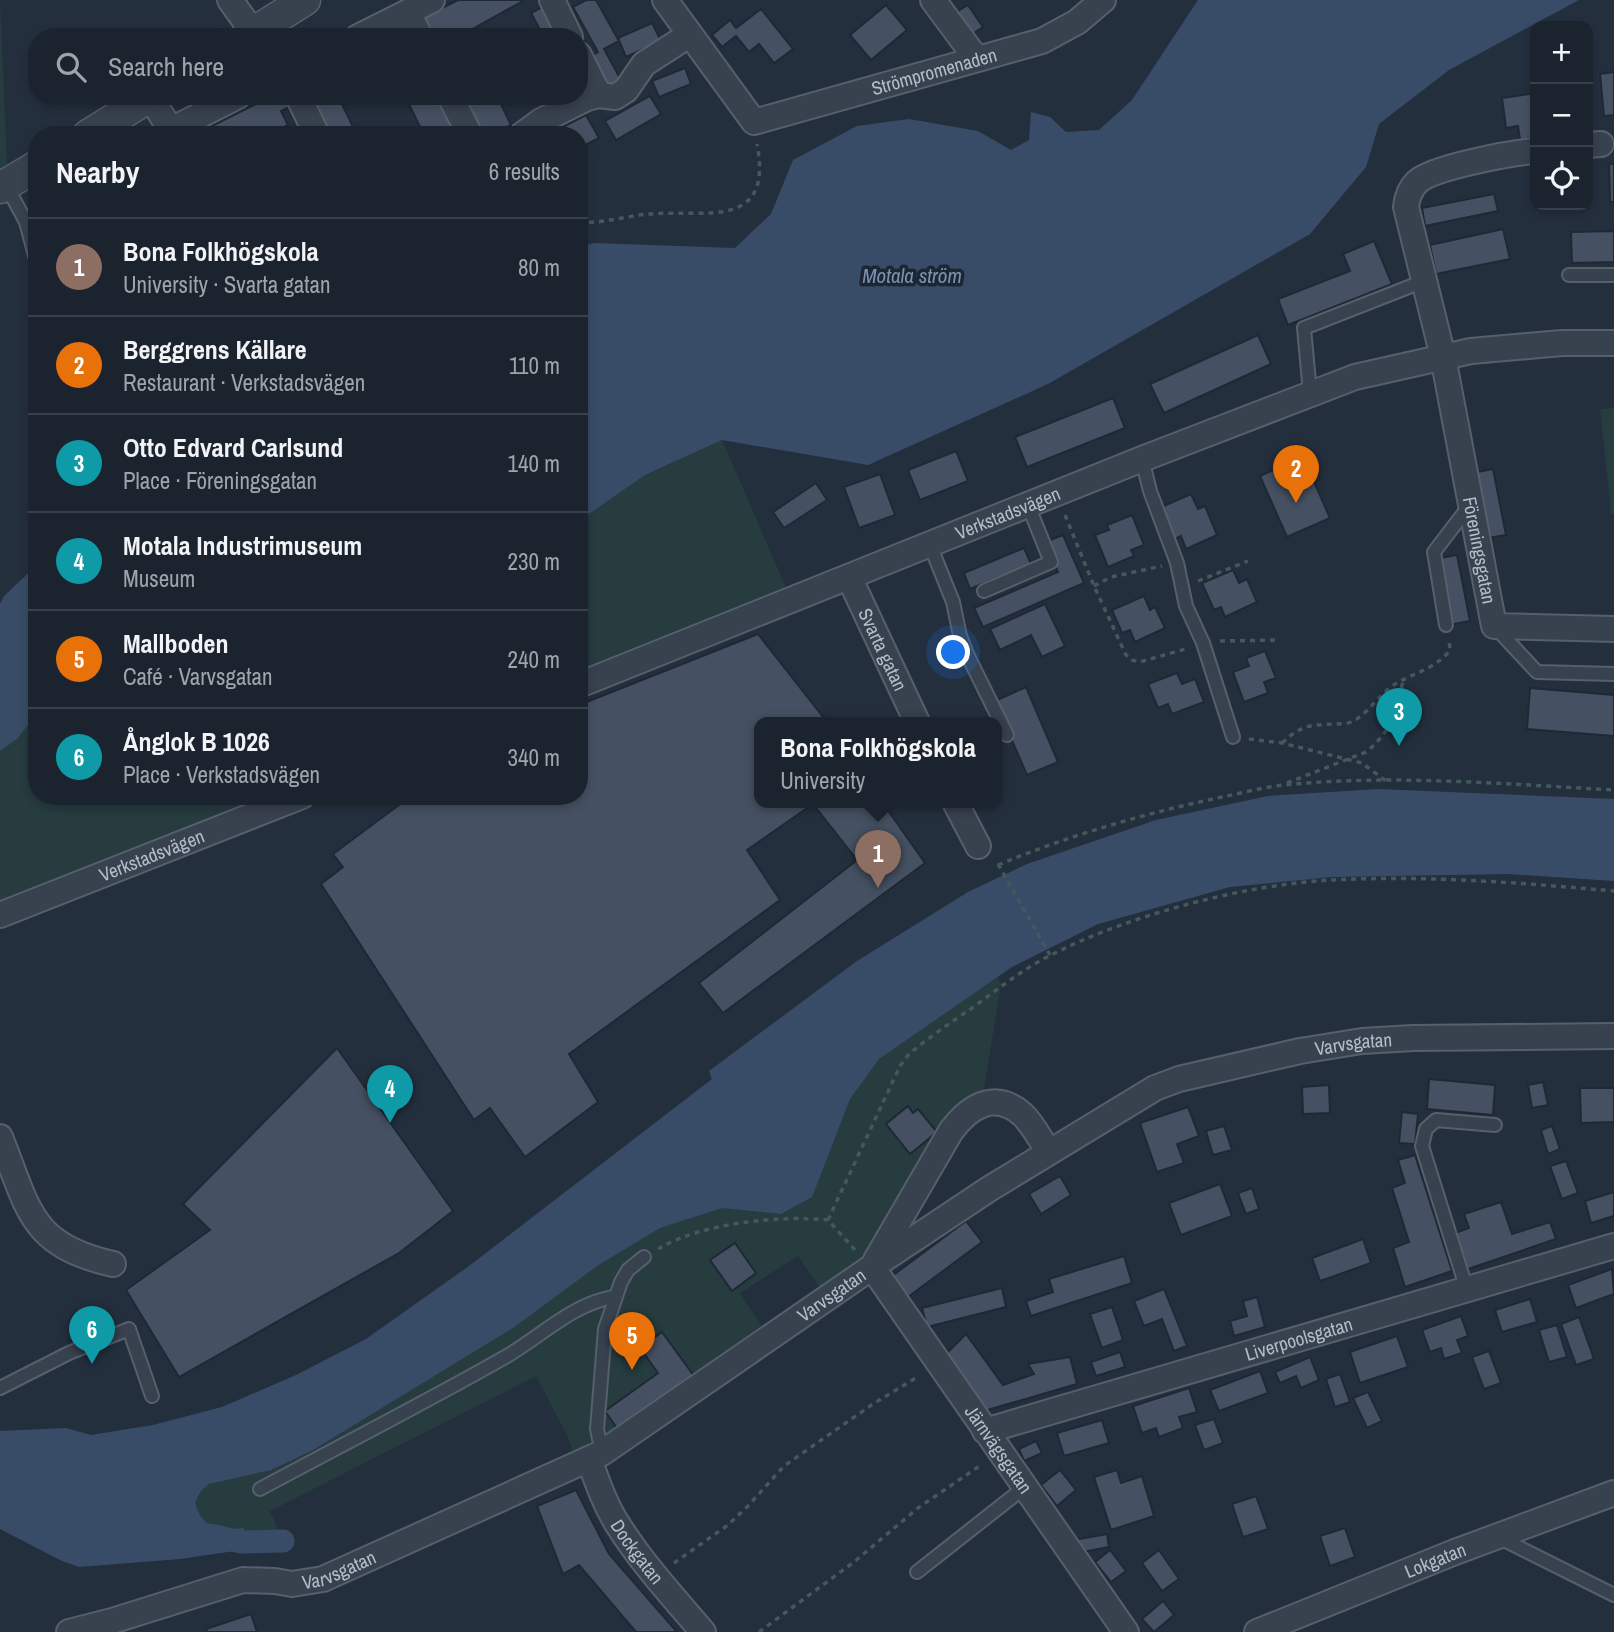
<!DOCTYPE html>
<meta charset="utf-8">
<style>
body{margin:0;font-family:"Archivo Narrow",sans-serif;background:#282f3a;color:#f1f3f6}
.controls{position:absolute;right:21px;top:21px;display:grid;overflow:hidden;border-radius:14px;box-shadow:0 4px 10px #0003}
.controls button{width:63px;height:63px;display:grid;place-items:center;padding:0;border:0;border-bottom:2px solid #39404a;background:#1b232e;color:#f1f3f6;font:35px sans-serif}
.you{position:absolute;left:954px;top:653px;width:24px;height:24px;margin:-18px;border:5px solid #fff;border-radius:50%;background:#1a73e8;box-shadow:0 0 0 10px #1a73e833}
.badge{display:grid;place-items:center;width:46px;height:46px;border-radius:50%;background:#8ab4f8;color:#fff;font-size:23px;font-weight:700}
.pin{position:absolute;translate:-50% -58px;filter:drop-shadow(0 2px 4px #0008)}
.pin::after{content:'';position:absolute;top:37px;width:24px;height:21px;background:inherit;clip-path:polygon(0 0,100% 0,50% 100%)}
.popup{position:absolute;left:754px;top:717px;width:248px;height:91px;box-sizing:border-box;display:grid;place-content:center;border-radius:14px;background:#1b232e;filter:drop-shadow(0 2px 5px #0005);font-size:23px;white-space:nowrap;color:#a0a4aa}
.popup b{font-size:26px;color:#f1f3f6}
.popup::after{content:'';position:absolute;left:50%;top:100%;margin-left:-14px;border:14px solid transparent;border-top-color:#1b232e}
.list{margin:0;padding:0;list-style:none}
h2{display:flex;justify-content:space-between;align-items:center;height:91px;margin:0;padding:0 28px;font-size:30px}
h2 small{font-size:23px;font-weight:400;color:#a0a4aa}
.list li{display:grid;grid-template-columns:46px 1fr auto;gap:21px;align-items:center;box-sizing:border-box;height:98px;padding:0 28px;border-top:2px solid #39404a}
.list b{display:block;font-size:26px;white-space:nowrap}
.list p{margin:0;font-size:23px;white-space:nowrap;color:#a0a4aa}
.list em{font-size:23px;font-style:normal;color:#a0a4aa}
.icon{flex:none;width:38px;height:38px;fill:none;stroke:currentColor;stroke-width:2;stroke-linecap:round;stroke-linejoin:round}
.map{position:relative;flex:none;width:1614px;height:1632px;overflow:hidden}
.search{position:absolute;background:#1b232e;box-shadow:0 4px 10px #0003;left:28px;top:28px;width:560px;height:77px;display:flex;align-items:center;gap:18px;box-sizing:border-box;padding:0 24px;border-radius:28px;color:#a0a4aa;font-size:26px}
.panel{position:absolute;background:#1b232e;box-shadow:0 4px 10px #0003;left:28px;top:126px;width:560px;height:679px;border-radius:28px}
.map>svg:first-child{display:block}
.green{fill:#263c3f}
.water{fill:#394c67}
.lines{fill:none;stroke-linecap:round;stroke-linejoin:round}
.canal{stroke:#394c67;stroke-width:23}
.building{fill:#455162;stroke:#1f2835;stroke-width:2}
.service-casing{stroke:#565f6c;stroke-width:16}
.minor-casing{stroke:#565f6c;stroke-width:28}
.tertiary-casing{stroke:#565f6c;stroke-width:33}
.path{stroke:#44595c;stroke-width:3.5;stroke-dasharray:5 5;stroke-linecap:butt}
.service{stroke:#38414e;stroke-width:12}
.minor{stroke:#38414e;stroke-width:24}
.tertiary{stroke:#38414e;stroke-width:30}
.labels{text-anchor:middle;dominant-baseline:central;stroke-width:7;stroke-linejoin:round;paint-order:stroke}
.street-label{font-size:19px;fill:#b4bcc9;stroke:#1d2633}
.water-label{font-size:21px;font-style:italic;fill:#7c92b1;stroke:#1d2633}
</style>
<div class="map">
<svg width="1614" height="1632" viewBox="0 0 1614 1632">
<rect width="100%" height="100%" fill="#242f3e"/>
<g class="green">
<path d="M0 0 8 187 0 192Z"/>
<path d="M1614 408V514H1611L1600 409Z"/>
<path d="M722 440 791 599 579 684V521L645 475Z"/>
<path d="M37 714V796H297L0 915V751L17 739Z"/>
<path d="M973 929 1001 984 983 1095 861 1273 827 1298 798 1256 740 1293 770 1339 578 1468 568 1437 536 1376 270 1511 283 1541 241 1542 152 1523 346 1386Z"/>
</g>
<g class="water">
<path d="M1198 0H1579L1449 70 1379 124 1366 167 1310 234 1048 384 868 465 722 440 645 475 579 521V246L595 243 735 248 771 214 793 160 857 126 909 119 978 131 1011 150 1029 140 1031 112 1050 117 1066 132 1099 130 1132 100Z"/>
<path d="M37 565V714L17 739 0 751V604L4 596Z"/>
<path d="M1378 789 1614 799V881L1508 874 1332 877 1230 887 1098 924 1012 967 879 1059 850 1099 812 1197 781 1214 722 1208 660 1228 597 1266 513 1328 313 1450 271 1470 209 1484 201 1491 195 1502C202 1530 220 1531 244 1528L241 1542 248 1549 180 1559 79 1567 62 1561 0 1529V1431L66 1428 91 1435 153 1425 222 1407 296 1375 366 1339 469 1266 712 1079 709 1071 857 961 968 892 1027 864 1156 820 1268 796Z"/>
</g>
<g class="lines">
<path class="canal" d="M210 1535 241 1542 283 1541"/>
</g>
<g class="building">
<path d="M458 0H522L523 1 458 37H427L418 20Z"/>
<path d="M586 0H596L619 41 604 49 622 82 607 90 589 57 598 52 573 7Z"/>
<path d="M886 5 907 30 871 60 850 35Z"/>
<path d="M968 5 983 27 968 37 953 14Z"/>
<path d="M542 7 558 37H544L531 13Z"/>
<path d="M761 9 793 49 774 63 759 44 749 52 736 36 722 47 712 35 730 20 736 28Z"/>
<path d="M652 23 661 41 626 57 618 38Z"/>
<path d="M685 68 691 84 659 97 652 81Z"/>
<path d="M1614 72V115L1604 116 1600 74Z"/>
<path d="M1535 93V137L1520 140 1518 126 1506 128 1502 98Z"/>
<path d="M272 96H289L294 105 281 111 288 125 269 135H194Z"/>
<path d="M304 96H338L357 135H323Z"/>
<path d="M405 96H439L457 135H424Z"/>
<path d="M464 96H497L511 125 490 135H482Z"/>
<path d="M650 96 661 114 616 140 605 121Z"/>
<path d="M586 115 599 138 579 148V135H547Z"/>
<path d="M1609 164H1614V202H1610Z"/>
<path d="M1494 194 1498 211 1425 226 1422 208Z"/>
<path d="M1503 229 1510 259 1436 274 1430 245Z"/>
<path d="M1614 231V262L1572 263 1571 232Z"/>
<path d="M1374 241 1392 284 1288 325 1278 299 1350 271 1343 254Z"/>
<path d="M1258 335 1271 364 1164 413 1150 384Z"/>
<path d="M1113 398 1125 428 1027 467 1015 437Z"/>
<path d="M956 451 968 481 920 500 908 470Z"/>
<path d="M1303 457 1330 518 1287 537 1260 476Z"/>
<path d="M1493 469 1506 535 1476 540 1462 475Z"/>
<path d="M880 474 895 515 859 528 844 487Z"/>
<path d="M816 483 827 500 784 528 773 512Z"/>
<path d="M1191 494 1198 509 1205 506 1217 535 1186 549 1181 536 1173 540 1159 508Z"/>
<path d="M1132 515 1144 545 1131 550 1134 556 1108 567 1095 535 1109 530 1107 525Z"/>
<path d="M1063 535 1084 583 983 627 974 608 1058 572 1045 542Z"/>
<path d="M1024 548 1031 564 970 589 964 573Z"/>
<path d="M1457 555 1470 621 1449 625 1435 559Z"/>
<path d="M1233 570 1239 583 1247 579 1257 602 1225 617 1221 607 1214 610 1202 583Z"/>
<path d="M1144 596 1150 610 1155 607 1165 628 1135 642 1130 630 1122 633 1112 610Z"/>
<path d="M1045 604 1065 646 1042 657 1031 635 1000 650 990 629Z"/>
<path d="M758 634 827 722H759V802H882L925 863 723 1013 699 983 857 860 813 804 747 850 780 900 569 1054 598 1102 525 1157 490 1108 474 1120 321 884 343 867 333 854 411 796H579V705Z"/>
<path d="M1265 651 1276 678 1264 682 1268 693 1244 702 1233 672 1249 666 1246 658Z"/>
<path d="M1177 673 1182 684 1195 679 1204 702 1172 714 1168 704 1158 708 1148 684Z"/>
<path d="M1026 687 1058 762 1027 775 995 701Z"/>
<path d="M1530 688 1614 695V736L1527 729Z"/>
<path d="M337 1048 453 1211 399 1253 179 1377 126 1290 210 1230 183 1204Z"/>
<path d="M1429 1079 1495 1085 1493 1115 1427 1109Z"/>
<path d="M1543 1082 1548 1105 1532 1108 1528 1085Z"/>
<path d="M1329 1085 1330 1113 1303 1114 1302 1087Z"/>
<path d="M1580 1088H1614V1122L1581 1123Z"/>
<path d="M908 1106 913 1113 918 1109 937 1132 910 1154 886 1124Z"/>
<path d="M1188 1107 1199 1136 1177 1144 1184 1163 1157 1172 1140 1123Z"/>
<path d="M1402 1112 1418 1114 1415 1144 1399 1143Z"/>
<path d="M1224 1126 1232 1150 1213 1155 1206 1131Z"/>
<path d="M1552 1126 1560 1149 1548 1154 1541 1130Z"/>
<path d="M1415 1155 1452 1271 1405 1287 1393 1248 1409 1242 1392 1188 1405 1183 1398 1160Z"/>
<path d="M1566 1161 1578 1193 1562 1199 1550 1166Z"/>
<path d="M1060 1176 1071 1195 1041 1214 1029 1194Z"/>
<path d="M1220 1184 1232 1216 1181 1235 1169 1203Z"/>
<path d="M1252 1188 1259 1209 1246 1214 1238 1193Z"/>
<path d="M1614 1192V1216L1591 1223 1585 1201Z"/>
<path d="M1501 1202 1512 1234 1550 1222 1556 1239 1462 1271 1450 1235 1469 1228 1464 1214Z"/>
<path d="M966 1221 982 1242 908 1297 892 1276Z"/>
<path d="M1363 1239 1371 1263 1320 1281 1312 1258Z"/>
<path d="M735 1243 756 1273 732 1291 710 1260Z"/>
<path d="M1124 1256 1132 1283 1031 1316 1026 1301 1053 1292 1049 1279Z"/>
<path d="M1612 1269 1614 1294 1576 1308 1568 1285Z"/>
<path d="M1002 1288 1006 1307 927 1327 922 1308Z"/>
<path d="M1164 1289 1187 1346 1174 1351 1162 1319 1144 1326 1134 1301Z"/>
<path d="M1257 1297 1265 1327 1234 1336 1230 1321 1247 1316 1243 1301Z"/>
<path d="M1530 1299 1537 1322 1502 1332 1495 1310Z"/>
<path d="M1112 1307 1123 1340 1102 1348 1090 1314Z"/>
<path d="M1461 1316 1468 1336 1457 1340 1462 1353 1444 1359 1441 1348 1430 1352 1422 1330Z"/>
<path d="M1579 1317 1594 1359 1576 1365 1561 1324Z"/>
<path d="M1557 1325 1567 1357 1549 1362 1539 1330Z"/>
<path d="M662 1332 694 1376 619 1431 605 1411 658 1373 640 1348Z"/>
<path d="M966 1334 1003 1385 1034 1374 1028 1364 1070 1357 1077 1384 984 1411 945 1355Z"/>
<path d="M1397 1336 1408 1367 1360 1383 1350 1352Z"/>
<path d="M1489 1351 1501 1383 1484 1389 1472 1357Z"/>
<path d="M1120 1352 1125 1367 1096 1376 1091 1362Z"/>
<path d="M1310 1357 1319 1380 1301 1388 1296 1376 1280 1383 1275 1372Z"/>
<path d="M1260 1371 1268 1393 1219 1411 1210 1390Z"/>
<path d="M1340 1374 1350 1402 1335 1407 1326 1379Z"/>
<path d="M1189 1388 1197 1412 1179 1417 1183 1428 1159 1437 1156 1428 1142 1433 1133 1406Z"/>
<path d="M1368 1392 1382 1421 1367 1428 1353 1398Z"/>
<path d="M1214 1419 1223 1443 1204 1450 1195 1425Z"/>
<path d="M1102 1420 1109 1443 1064 1456 1057 1433Z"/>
<path d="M1036 1441 1042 1453 1024 1461 1019 1449Z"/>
<path d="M1060 1470 1076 1490 1057 1506 1041 1485Z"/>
<path d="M1117 1470 1121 1483 1142 1476 1154 1516 1111 1530 1094 1477Z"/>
<path d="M576 1490 609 1554 677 1632H636L579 1565 563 1574 537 1506Z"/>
<path d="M1256 1496 1268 1529 1243 1537 1232 1504Z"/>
<path d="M1345 1528 1355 1557 1330 1566 1320 1536Z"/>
<path d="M1107 1534 1109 1547 1077 1553 1074 1540Z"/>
<path d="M1110 1550 1126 1571 1111 1582 1095 1562Z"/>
<path d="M1159 1550 1179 1579 1162 1591 1142 1563Z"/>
<path d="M1163 1601 1174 1615 1154 1632 1142 1619Z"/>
<path d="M251 1614 257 1632H207L206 1629Z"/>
</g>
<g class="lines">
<defs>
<g id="service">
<path d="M6 185 26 222 37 263"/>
<path d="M1569 275H1614"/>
<path d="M1310 393 1304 328 1424 281"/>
<path d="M1142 459 1150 491 1177 563 1186 606 1203 643 1233 737"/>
<path d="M930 545 953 602 960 636 967 654 1007 735"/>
<path d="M984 591 1051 562 1028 505"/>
<path d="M1446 625 1434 552 1470 505"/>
<path d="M1494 626 1537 672 1614 674"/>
<path d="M1467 1290 1422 1146 1426 1129 1436 1120 1495 1125"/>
<path d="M0 1388 69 1353 129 1329 152 1396"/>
<path d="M602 1453 597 1429 605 1329 621 1282 628 1270 644 1257"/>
<path d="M260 1489C342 1445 426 1402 507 1356 541 1336 574 1303 614 1297"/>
<path d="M1498 1537 1614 1595"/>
<path d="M917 1572 1025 1487"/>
</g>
<g id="minor">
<path d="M230 0 253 32"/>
<path d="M552 0 570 37"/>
<path id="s1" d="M665 0 754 122 1042 41 1077 22 1103 0"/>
<path d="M933 0 976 58"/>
<path d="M408 12 420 37"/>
<path d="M358 37 432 0"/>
<path d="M579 55 599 95"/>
<path d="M298 96 317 135"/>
<path d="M450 96 470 135"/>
<path d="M150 97 171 130 238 96"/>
<path d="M522 135 541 121 587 98 599 95 615 97 626 90 644 64 689 35"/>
<path d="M1588 145 1601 144"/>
<path id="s2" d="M1535 151C1512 153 1433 167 1417 182 1410 189 1407 197 1406 207L1443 357 1494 626 1614 629"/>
<path id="s3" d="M849 577 917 722"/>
<path id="s4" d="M579 685 1142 459 1355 377 1471 351 1562 343H1614"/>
<path d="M955 802 978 846"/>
<path id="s5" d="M0 915 302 796"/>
<path d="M0 1137C29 1209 29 1245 113 1264"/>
<path d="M876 1260 951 1131C969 1107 994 1090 1022 1114 1033 1124 1040 1139 1048 1151"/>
<path id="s6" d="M872 1267 1126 1632"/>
<path id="s7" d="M985 1431 1614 1246"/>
<path id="s8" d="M589 1459C597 1481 605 1505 618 1525 642 1563 673 1597 703 1632"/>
<path id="s9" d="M69 1632 112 1621 243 1580 275 1581 292 1584 323 1579 602 1453 872 1267 989 1189 1155 1088 1179 1079 1300 1051 1362 1041 1413 1038 1614 1036"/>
<path id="s10" d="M1257 1632 1455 1552 1614 1493"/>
</g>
<g id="tertiary">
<path d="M246 37 305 0"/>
<path d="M88 135 151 96"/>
<path d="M0 188 37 166"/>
</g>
</defs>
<use href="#service" class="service-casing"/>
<use href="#minor" class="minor-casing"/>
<use href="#tertiary" class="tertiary-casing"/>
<g class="path">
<path d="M207 37 223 27"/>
<path d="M49 135 66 125"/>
<path d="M579 222C602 224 626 216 649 214 703 209 774 232 757 144"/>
<path d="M1065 515 1094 586 1126 655 1132 660 1140 662 1189 648"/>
<path d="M1198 581 1248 561"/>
<path d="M1094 586 1111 577 1162 566"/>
<path d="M1220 641 1278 640"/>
<path d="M1249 739 1282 743 1362 763 1386 781"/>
<path d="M1282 743C1301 725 1310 725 1335 724 1340 724 1346 724 1351 722 1367 715 1377 697 1391 687 1412 672 1434 671 1450 650L1449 639"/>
<path d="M1287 783 1366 752C1392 731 1395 713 1403 681"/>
<path d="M998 864 1050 955"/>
<path d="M998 865C1070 835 1146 813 1222 797 1242 793 1264 787 1284 785 1393 774 1505 784 1614 790"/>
<path d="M828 1220 900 1066 908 1055C928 1038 950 1023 972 1008 998 989 1023 969 1051 955 1129 915 1246 884 1333 880 1426 875 1521 883 1614 891"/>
<path d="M658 1249C702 1223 778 1215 828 1220L856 1251"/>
<path d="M674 1563 728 1525 748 1506 784 1466 873 1404 919 1376"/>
<path d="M759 1632 854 1562 918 1508 981 1465"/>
</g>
<use href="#service" class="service"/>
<use href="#minor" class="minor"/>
<use href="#tertiary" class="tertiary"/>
</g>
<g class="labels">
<g class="street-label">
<text stroke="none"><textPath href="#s1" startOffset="338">Strömpromenaden</textPath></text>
<text stroke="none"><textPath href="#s4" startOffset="462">Verkstadsvägen</textPath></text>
<text stroke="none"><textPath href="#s2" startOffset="502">Föreningsgatan</textPath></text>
<text stroke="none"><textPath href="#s3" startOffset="80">Svarta gatan</textPath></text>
<text stroke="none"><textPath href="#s5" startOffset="163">Verkstadsvägen</textPath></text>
<text stroke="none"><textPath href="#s9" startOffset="1435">Varvsgatan</textPath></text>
<text stroke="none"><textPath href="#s9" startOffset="847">Varvsgatan</textPath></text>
<text stroke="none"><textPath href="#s7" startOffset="327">Liverpoolsgatan</textPath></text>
<text stroke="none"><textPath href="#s6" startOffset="222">Järnvägsgatan</textPath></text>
<text stroke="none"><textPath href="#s8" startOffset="105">Dockgatan</textPath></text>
<text stroke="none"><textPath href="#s10" startOffset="192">Lokgatan</textPath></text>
<text stroke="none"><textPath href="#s9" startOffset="280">Varvsgatan</textPath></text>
</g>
<g class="water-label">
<text x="912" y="275">Motala ström</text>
</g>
</g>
</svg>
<div class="controls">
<button>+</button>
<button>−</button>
<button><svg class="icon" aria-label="locate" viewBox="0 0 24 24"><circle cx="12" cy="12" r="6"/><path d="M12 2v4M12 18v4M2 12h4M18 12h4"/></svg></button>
</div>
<div class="you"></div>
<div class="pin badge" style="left:878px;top:888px;background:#8d6e63">1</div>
<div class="popup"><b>Bona Folkhögskola</b>University</div>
<div class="pin badge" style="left:1296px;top:503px;background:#e8710a">2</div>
<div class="pin badge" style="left:1399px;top:746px;background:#0f9aa8">3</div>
<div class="pin badge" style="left:390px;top:1123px;background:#0f9aa8">4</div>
<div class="pin badge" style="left:632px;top:1370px;background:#e8710a">5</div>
<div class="pin badge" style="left:92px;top:1364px;background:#0f9aa8">6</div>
<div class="search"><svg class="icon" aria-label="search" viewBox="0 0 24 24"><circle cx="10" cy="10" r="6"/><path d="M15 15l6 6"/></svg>Search here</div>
<section class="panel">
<h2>Nearby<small>6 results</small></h2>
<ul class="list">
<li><span class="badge" style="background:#8d6e63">1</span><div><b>Bona Folkhögskola</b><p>University · Svarta gatan</p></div><em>80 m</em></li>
<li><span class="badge" style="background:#e8710a">2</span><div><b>Berggrens Källare</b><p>Restaurant · Verkstadsvägen</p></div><em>110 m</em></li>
<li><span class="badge" style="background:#0f9aa8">3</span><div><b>Otto Edvard Carlsund</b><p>Place · Föreningsgatan</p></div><em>140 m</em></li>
<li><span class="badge" style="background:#0f9aa8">4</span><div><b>Motala Industrimuseum</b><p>Museum</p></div><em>230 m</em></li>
<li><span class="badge" style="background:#e8710a">5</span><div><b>Mallboden</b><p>Café · Varvsgatan</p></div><em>240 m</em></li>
<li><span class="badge" style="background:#0f9aa8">6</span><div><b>Ånglok B 1026</b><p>Place · Verkstadsvägen</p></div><em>340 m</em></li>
</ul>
</section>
</div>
